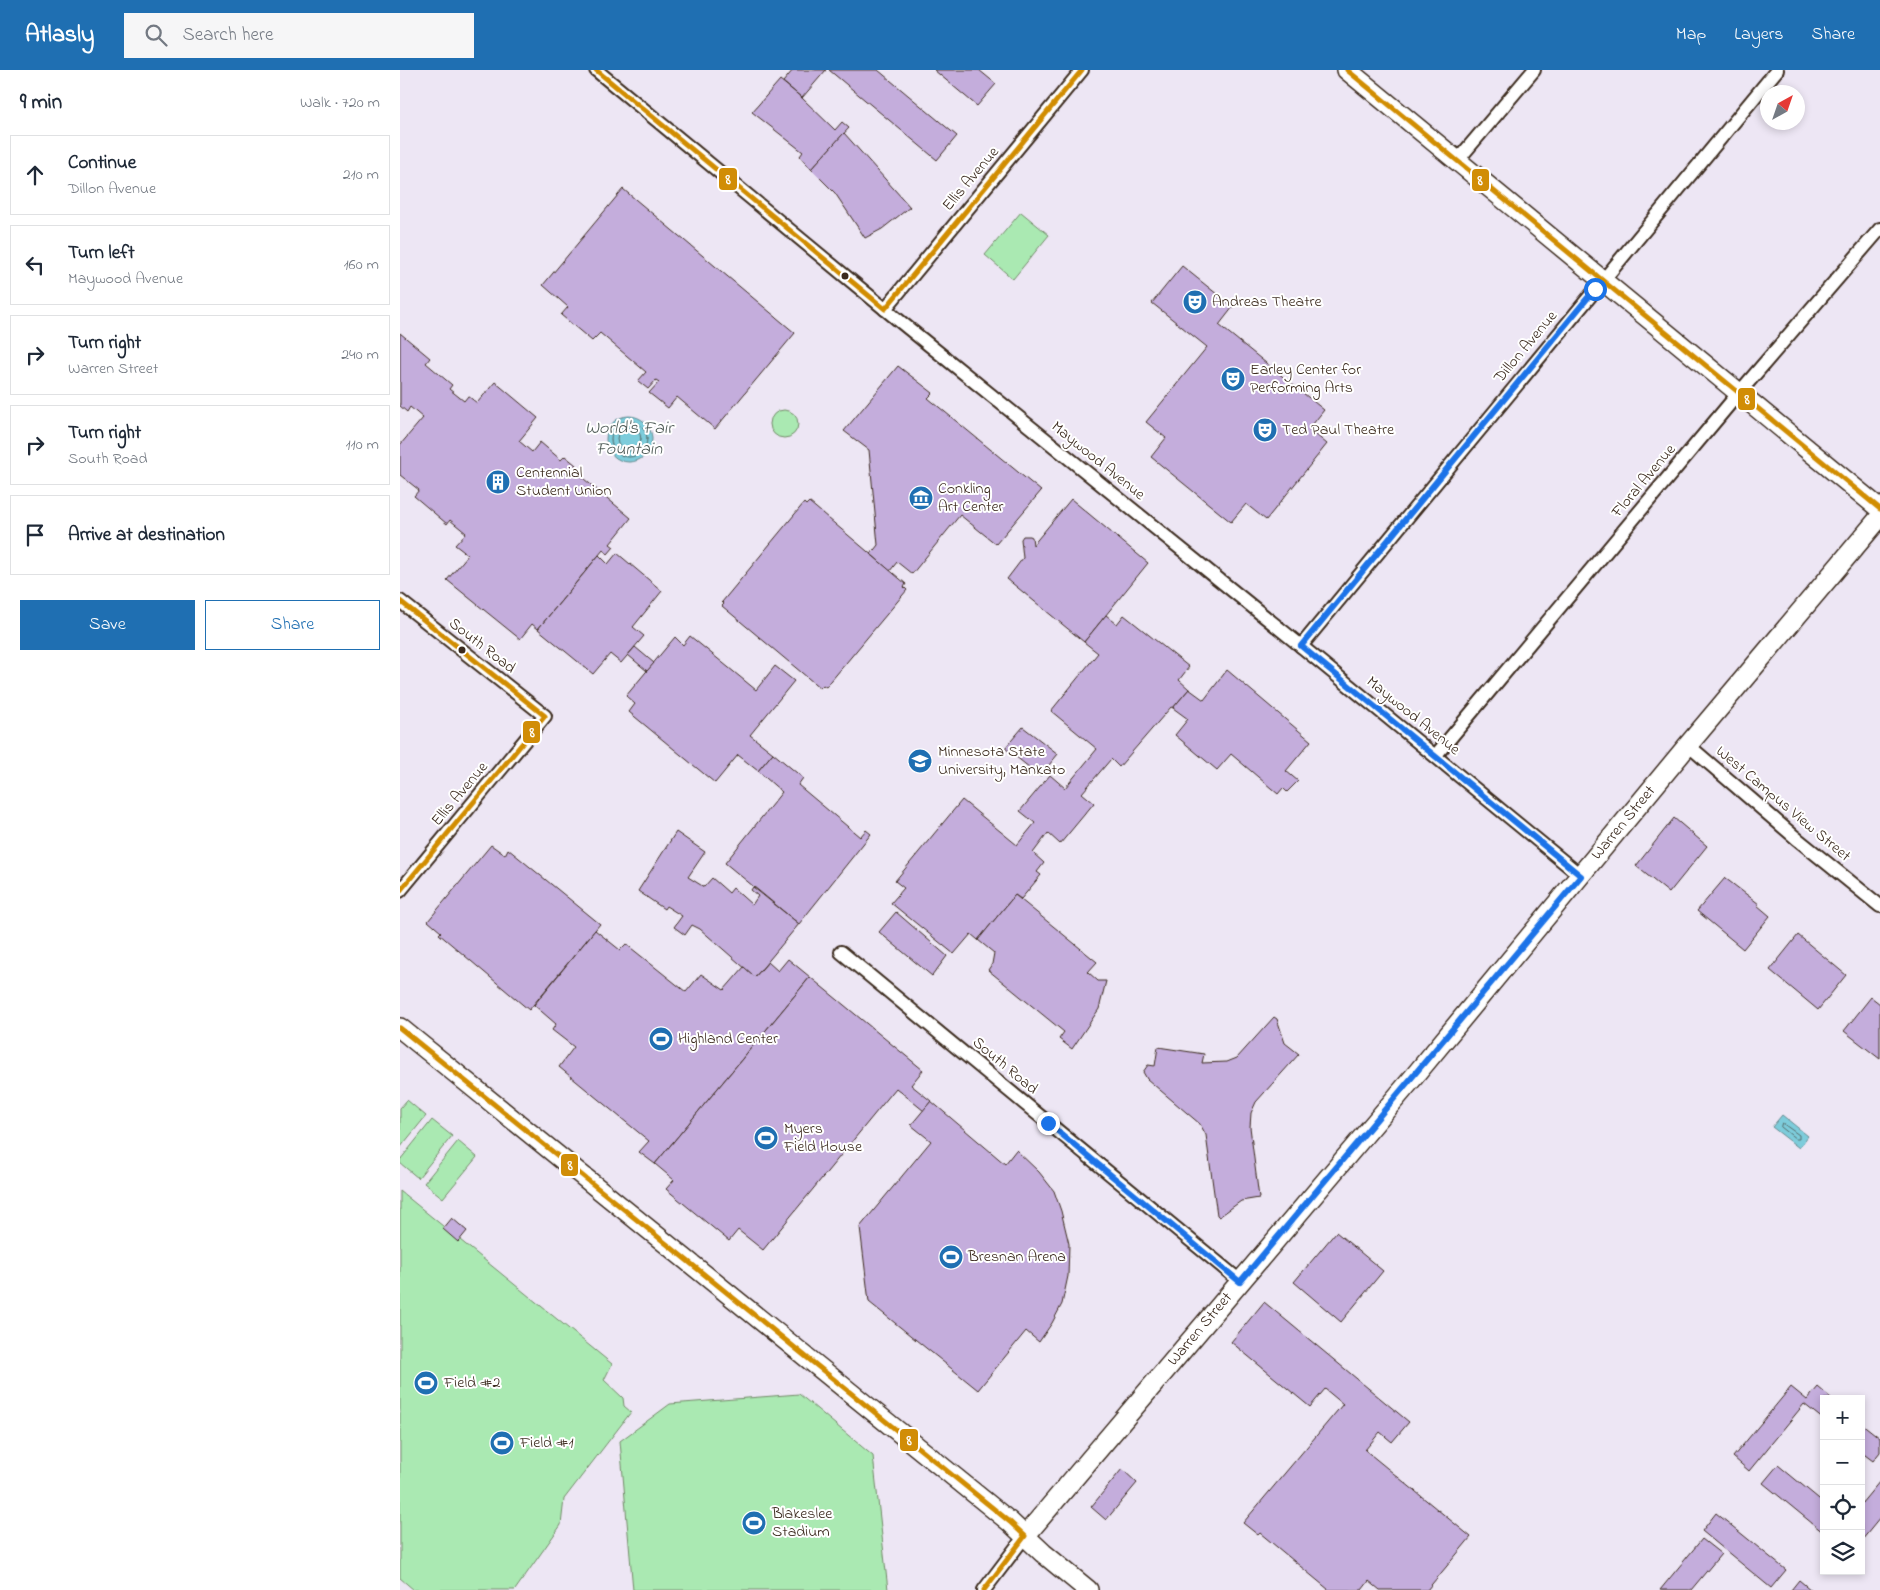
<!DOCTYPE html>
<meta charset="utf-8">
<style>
body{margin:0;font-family:"Indie Flower",sans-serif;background:#f6f6f7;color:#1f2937}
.controls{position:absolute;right:15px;bottom:15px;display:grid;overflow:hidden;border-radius:0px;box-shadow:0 2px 8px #0003}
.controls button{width:45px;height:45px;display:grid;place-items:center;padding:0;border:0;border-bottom:1px solid #e0e1e3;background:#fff;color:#1f2937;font:25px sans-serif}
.compass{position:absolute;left:1360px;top:15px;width:45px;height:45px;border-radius:50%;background:#fff;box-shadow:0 2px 8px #0003;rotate:40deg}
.stop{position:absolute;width:15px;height:15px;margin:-11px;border:4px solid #1a73e8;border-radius:50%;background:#fff}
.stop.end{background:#1a73e8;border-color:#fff;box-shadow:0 1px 5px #0008}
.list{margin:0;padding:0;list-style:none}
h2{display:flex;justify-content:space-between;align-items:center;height:65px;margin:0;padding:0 20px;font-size:21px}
h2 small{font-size:16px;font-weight:400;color:#747a83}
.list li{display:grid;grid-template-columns:32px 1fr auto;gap:15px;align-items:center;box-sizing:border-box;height:80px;margin:0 10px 10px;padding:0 10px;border:1px solid #e0e1e3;border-radius:0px}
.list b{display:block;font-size:19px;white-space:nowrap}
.list p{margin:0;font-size:16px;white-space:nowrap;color:#747a83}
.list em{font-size:16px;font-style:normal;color:#747a83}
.actions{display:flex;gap:10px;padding:15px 20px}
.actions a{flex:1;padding:11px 0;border:1px solid #1f6fb2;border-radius:0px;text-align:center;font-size:18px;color:#1f6fb2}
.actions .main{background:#1f6fb2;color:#fff}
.icon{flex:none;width:28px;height:28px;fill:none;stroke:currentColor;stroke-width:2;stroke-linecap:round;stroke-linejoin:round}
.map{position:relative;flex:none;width:1480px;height:1520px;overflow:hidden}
header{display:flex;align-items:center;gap:30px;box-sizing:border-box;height:70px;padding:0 25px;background:#1f6fb2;color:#fff}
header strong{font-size:24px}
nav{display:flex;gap:28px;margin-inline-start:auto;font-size:18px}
.search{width:350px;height:45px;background:#f6f6f7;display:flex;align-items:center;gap:12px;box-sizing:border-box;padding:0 18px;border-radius:0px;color:#747a83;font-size:19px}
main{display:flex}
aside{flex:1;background:#fff}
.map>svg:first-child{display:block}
.green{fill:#aae9b2;stroke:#728a68}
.water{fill:#7dccdb;stroke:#638b8f}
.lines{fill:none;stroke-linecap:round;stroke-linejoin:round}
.shore{stroke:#556b6a;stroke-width:1}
.building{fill:#c4addc;stroke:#3b2a1e}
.street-casing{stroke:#3b2a1e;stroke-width:16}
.secondary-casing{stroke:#3b2a1e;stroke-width:22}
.street{stroke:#fff;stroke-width:12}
.secondary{stroke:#fff;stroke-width:19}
.bus-1-casing{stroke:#fff;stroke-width:9}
.bus-1{stroke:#d18d06;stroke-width:5}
.route{stroke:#1a73e8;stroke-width:6}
.bus-dot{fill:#3b2a1e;stroke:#fff;stroke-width:2}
.labels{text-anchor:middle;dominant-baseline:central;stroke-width:4;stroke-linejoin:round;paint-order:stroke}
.street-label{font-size:16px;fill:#3b2a1e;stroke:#fff}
.poi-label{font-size:16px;fill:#3b2a1e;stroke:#fff;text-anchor:start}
.water-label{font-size:18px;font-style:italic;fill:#4f5b57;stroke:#fff}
.line-badge{stroke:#fff;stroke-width:2}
.badge-label{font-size:14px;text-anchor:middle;font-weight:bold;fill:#fff}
</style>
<header>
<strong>Atlasly</strong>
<div class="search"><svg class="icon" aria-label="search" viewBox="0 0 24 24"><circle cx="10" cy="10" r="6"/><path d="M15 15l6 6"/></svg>Search here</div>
<nav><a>Map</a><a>Layers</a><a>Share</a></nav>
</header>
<main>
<aside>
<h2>9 min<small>Walk · 720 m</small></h2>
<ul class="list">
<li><svg class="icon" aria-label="ahead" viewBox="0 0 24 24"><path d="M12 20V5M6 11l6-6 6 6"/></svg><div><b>Continue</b><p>Dillon Avenue</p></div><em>210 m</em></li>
<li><svg class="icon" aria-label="left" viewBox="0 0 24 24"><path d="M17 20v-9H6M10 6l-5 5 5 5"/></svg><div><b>Turn left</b><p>Maywood Avenue</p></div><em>160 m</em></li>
<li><svg class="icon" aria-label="right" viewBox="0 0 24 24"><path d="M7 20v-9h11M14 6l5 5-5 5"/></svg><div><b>Turn right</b><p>Warren Street</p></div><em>240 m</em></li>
<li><svg class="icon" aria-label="right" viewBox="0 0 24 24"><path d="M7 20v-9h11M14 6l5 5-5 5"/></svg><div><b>Turn right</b><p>South Road</p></div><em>110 m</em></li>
<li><svg class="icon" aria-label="arrive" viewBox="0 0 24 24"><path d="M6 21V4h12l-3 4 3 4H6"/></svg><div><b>Arrive at destination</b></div></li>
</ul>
<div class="actions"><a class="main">Save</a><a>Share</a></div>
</aside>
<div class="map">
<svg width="1480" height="1520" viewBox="0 0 1480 1520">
<rect width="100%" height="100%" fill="#ede6f4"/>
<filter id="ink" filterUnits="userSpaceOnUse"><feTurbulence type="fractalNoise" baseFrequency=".02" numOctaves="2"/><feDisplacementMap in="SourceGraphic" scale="10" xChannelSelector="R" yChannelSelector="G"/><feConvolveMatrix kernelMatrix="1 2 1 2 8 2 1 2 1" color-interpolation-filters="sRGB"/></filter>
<g filter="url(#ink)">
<g class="green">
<path d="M621 142 649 165 613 209 585 185Z"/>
<circle cx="384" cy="354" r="14"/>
<path d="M7 1030 26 1046 0 1078V1038Z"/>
<path d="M32 1050 52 1066 18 1108 0 1093V1090Z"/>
<path d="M58 1071 77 1087 43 1128 24 1113Z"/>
<path d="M0 1121 212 1294 204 1310 223 1328 224 1336 231 1342 164 1429 161 1455 115 1520H14L0 1508Z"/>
<path d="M399 1324 473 1386 488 1520H233L220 1371 270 1334Z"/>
</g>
<g class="water">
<circle cx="229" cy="369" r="23"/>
<path d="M1382 1045 1408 1066 1399 1078 1372 1057Z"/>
</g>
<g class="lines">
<g class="shore">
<circle cx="229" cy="369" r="18"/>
<circle cx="229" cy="369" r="12"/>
<path d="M1382 1053 1399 1065V1069H1396L1381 1057Z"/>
</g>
</g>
<g class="building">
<path d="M393 0H426L402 28 383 12Z"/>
<path d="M429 0H478L557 66 537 90Z"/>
<path d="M534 0H579L596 14 577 36Z"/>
<path d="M380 10 402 28 435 60 442 52 449 58 411 99 400 86 403 82 352 42Z"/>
<path d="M444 63 510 137 482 159 465 168 435 123 411 99Z"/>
<path d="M223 119 395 263 315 359 277 327 268 338 249 323 259 312 256 310 248 319 238 311 246 302 200 263 192 271 161 245 168 237 143 215Z"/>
<path d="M782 196 833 237 819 255 924 340 909 359 927 374 866 450 846 434 831 452 751 387 766 368 746 352 807 277 752 233Z"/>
<path d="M0 263 30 288 26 293 52 315 49 319 64 331 68 326 77 333 95 312 138 348 119 371 132 382 140 372 161 390 165 386 176 395 172 399 231 448 210 474 214 477 208 484 203 480 138 559 132 554 120 569 47 510 68 485 55 475 66 463 50 450 47 454 14 426 19 420 0 405V375L23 348 10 337 7 342 0 336Z"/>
<path d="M498 296 533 323 528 328 641 421 596 474 560 445 512 504 497 492 490 501 471 484 478 475 469 380 444 361Z"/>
<path d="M671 429 748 493 684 572 607 509 623 488 621 469 623 466H630L632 467 633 475Z"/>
<path d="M409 432 506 514 504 517 507 520 426 617 423 615 420 618 322 536 324 534 322 532 404 433 406 435Z"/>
<path d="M217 483 262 521 233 557 244 566 221 593 210 584 193 604 138 559 199 485 208 494Z"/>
<path d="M706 545 717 554 724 545 789 597 779 610 789 619 773 638 771 637 719 697 711 689 682 723 694 733 660 774 648 763 633 783 644 793 637 802 641 805 621 829 615 825 578 870 571 864 554 884 491 833 504 818 495 811 562 730 617 775 635 753 620 741 650 705 665 718 697 679 651 641 698 583 684 572Z"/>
<path d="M290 566 356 620 375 596 394 611 350 665 373 683 358 701 338 685 315 713 229 642 235 634 226 626 275 567 283 575Z"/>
<path d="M235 577 254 593 247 601 228 585Z"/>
<path d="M827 600 911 671 886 701 898 711 887 722 883 718 878 724 831 684 817 700 775 665 788 649 773 638 789 619 804 630Z"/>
<path d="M623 657 658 684 640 706 605 678Z"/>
<path d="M373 683 403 708 398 715 460 767 466 760 471 764 399 854 325 793 382 722 358 701Z"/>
<path d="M1274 748 1307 776 1269 823 1236 796Z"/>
<path d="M276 762 305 782 288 807 304 817 312 808 329 823 333 818 352 835 358 826 351 820 353 817 399 854 355 907 300 859 292 855 285 865 274 857 282 846 266 836 264 839 238 821Z"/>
<path d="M91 775 105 785 108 779 200 854 129 940 39 864 41 862 28 851Z"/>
<path d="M1325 808 1359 834 1357 835 1370 846 1343 879 1297 841Z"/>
<path d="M615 825 697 892 688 902 698 911H706L699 939 672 979 659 969 664 962 588 900 592 894 594 883 578 870Z"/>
<path d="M496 842 547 886 532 906 479 862Z"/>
<path d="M195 860 220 880 226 874 286 922 301 904 324 920 344 897 355 907 368 892 378 901 388 889 410 907 255 1094 239 1082 249 1071 159 997 174 977 152 960 156 954 134 935Z"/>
<path d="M1398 865 1446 905 1418 940 1370 900Z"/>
<path d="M410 907 523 1000 511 1015 531 1031 524 1041 496 1018 363 1180 338 1160 329 1171 266 1119 274 1110 255 1094Z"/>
<path d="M1471 927 1480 934V989L1444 961Z"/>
<path d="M874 947 877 949 885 973 899 984 856 1032 851 1043 850 1057 859 1128 841 1131 819 1147 817 1145 806 1065 800 1054 747 1009 743 1002 748 995 755 996 758 977 804 984 802 993 827 992 837 988Z"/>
<path d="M531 1031 605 1094 616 1080 639 1102 654 1121 661 1141 669 1174 668 1206 662 1234 652 1253 639 1272 626 1261 578 1320 469 1232 460 1157 531 1071 511 1055Z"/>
<path d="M52 1148 67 1161 58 1172 43 1159Z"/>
<path d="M936 1162 983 1201 941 1252 894 1212Z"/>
<path d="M864 1232 1009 1352 992 1372 980 1362 965 1380 1071 1467 1027 1520H980L969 1511 962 1520H929L860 1463 858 1465 843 1453 943 1334 925 1319 910 1337 831 1272Z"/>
<path d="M1391 1317 1407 1330 1418 1317 1432 1329H1424V1350L1404 1334 1349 1401 1333 1387Z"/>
<path d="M1461 1353 1480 1368V1382L1473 1391 1461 1382Z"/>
<path d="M1378 1395 1424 1433V1463L1363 1413Z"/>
<path d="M722 1399 737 1413 706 1450 691 1437Z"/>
<path d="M1480 1411V1448L1462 1470 1461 1434Z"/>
<path d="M1316 1443 1386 1500 1371 1518 1302 1461Z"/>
<path d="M1302 1469 1321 1484 1291 1520H1260Z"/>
<path d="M1399 1510 1411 1520H1391Z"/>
</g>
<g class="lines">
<defs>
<g id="street">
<path d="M196 0 502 253 901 576 1181 806"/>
<path d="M1057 91 1134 0"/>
<path d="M485 239 682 0"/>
<path d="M0 531 145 646 0 821"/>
<path d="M901 576 1377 0"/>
<path d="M1288 675 1396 768 1480 836"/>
<path d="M1036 685 1332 331 1480 159"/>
<path d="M441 882 841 1212"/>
<path d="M584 1520 625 1466"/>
</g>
<g id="secondary">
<path d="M947 0 1480 439"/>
<path d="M0 958 610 1452 643 1483 688 1520"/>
<path id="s1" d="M625 1466 1012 1009 1288 675 1480 447"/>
</g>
</defs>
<use href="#street" class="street-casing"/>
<use href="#secondary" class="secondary-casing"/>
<use href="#street" class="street"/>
<use href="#secondary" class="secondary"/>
<defs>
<g id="bus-1">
<path d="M196 0 485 239 682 0"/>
<path d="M947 0 1480 439"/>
<path d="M0 531 145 646 0 821"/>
<path d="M0 958 610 1452 625 1466 584 1520"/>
</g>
</defs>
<use href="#bus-1" class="bus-1-casing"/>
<use href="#bus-1" class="bus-1"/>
</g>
</g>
<g class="lines" filter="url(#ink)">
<path class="route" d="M648 1053 840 1212 1181 806 901 576 1195 219"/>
</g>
<defs>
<symbol id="theatre-disc" viewBox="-11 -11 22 22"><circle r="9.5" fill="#1f6fb2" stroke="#fff"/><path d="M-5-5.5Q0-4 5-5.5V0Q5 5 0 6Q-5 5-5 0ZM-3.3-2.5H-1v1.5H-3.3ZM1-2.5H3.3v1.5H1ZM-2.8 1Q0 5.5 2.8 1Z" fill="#fff"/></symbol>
<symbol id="building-disc" viewBox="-11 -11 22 22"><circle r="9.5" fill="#1f6fb2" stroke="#fff"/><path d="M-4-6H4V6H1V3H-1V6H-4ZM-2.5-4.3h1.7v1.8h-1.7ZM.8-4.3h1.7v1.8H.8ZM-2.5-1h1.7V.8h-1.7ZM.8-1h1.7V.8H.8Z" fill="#fff"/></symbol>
<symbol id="museum-disc" viewBox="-11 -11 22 22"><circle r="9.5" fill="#1f6fb2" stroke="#fff"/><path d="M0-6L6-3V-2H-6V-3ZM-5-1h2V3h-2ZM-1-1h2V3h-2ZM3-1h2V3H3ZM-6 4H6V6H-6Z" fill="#fff"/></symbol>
<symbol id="university-disc" viewBox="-11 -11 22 22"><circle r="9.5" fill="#1f6fb2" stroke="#fff"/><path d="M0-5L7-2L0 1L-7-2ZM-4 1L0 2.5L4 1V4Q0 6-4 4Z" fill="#fff"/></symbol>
<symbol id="stadium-disc" viewBox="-11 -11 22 22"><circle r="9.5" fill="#1f6fb2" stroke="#fff"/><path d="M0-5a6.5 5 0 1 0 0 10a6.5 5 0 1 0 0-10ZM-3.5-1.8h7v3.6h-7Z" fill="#fff"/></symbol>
</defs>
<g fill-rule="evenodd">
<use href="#theatre-disc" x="781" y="218" width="28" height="28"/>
<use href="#theatre-disc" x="819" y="295" width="28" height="28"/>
<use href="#theatre-disc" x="851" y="346" width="28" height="28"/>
<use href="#building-disc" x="84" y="398" width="28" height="28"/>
<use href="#museum-disc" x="507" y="414" width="28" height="28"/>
<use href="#university-disc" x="506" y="677" width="28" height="28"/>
<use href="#stadium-disc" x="247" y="955" width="28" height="28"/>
<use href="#stadium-disc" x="352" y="1054" width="28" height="28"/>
<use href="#stadium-disc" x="537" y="1173" width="28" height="28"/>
<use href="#stadium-disc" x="12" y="1299" width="28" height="28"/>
<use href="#stadium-disc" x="88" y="1359" width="28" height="28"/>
<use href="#stadium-disc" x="340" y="1439" width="28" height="28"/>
</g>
<g class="bus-dot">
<circle cx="445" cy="206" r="4.5"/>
<circle cx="62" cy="580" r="4.5"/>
</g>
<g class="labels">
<g class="street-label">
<text transform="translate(571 109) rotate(-50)">Ellis Avenue</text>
<text transform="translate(1126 277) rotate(-50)">Dillon Avenue</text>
<text transform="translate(698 391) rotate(39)">Maywood Avenue</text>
<text transform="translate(1244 411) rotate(-50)">Floral Avenue</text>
<text transform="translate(82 576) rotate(38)">South Road</text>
<text transform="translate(1013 646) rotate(39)">Maywood Avenue</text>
<text transform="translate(60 724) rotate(-50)">Ellis Avenue</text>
<text transform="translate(1383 734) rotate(40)">West Campus View Street</text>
<text stroke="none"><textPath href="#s1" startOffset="931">Warren Street</textPath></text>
<text transform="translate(605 996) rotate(40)">South Road</text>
<text stroke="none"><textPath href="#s1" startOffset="271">Warren Street</textPath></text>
</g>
<g class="poi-label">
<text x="812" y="232">Andreas Theatre</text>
<text x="850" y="300">Earley Center for<tspan x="850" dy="18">Performing Arts</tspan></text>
<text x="882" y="360">Ted Paul Theatre</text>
<text x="116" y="403">Centennial<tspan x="116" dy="18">Student Union</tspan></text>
<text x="538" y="419">Conkling<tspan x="538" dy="18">Art Center</tspan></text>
<text x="538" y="682">Minnesota State<tspan x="538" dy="18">University, Mankato</tspan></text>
<text x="278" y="969">Highland Center</text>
<text x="384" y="1059">Myers<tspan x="384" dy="18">Field House</tspan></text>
<text x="568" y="1187">Bresnan Arena</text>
<text x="44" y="1313">Field #2</text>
<text x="120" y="1373">Field #1</text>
<text x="372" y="1444">Blakeslee<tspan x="372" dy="18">Stadium</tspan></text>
</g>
<g class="water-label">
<text x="229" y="359">World's Fair<tspan x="229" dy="21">Fountain</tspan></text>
</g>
</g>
<g class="line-badge">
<rect x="318" y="97" width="20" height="24" rx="5" fill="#d18d06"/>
<rect x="1071" y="98" width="19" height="24" rx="5" fill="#d18d06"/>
<rect x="1337" y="317" width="19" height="24" rx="5" fill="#d18d06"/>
<rect x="122" y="650" width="19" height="24" rx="5" fill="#d18d06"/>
<rect x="160" y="1083" width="19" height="24" rx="5" fill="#d18d06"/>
<rect x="499" y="1358" width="20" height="24" rx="5" fill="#d18d06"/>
</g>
<g class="badge-label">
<text x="328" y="114">8</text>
<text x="1080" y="115">8</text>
<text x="1347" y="334">8</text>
<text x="132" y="667">8</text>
<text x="170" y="1100">8</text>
<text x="509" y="1375">8</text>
</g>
</svg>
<div class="controls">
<button>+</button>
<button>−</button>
<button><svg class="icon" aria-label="locate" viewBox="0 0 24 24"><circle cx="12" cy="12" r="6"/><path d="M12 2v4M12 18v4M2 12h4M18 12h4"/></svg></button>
<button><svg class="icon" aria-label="layers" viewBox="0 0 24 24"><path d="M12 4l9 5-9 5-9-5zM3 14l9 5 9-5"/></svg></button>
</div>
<svg class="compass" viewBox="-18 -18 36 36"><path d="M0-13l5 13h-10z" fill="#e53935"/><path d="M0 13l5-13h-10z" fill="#747a83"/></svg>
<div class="stop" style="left:1195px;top:219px"></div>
<div class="stop end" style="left:648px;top:1053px"></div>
</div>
</main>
